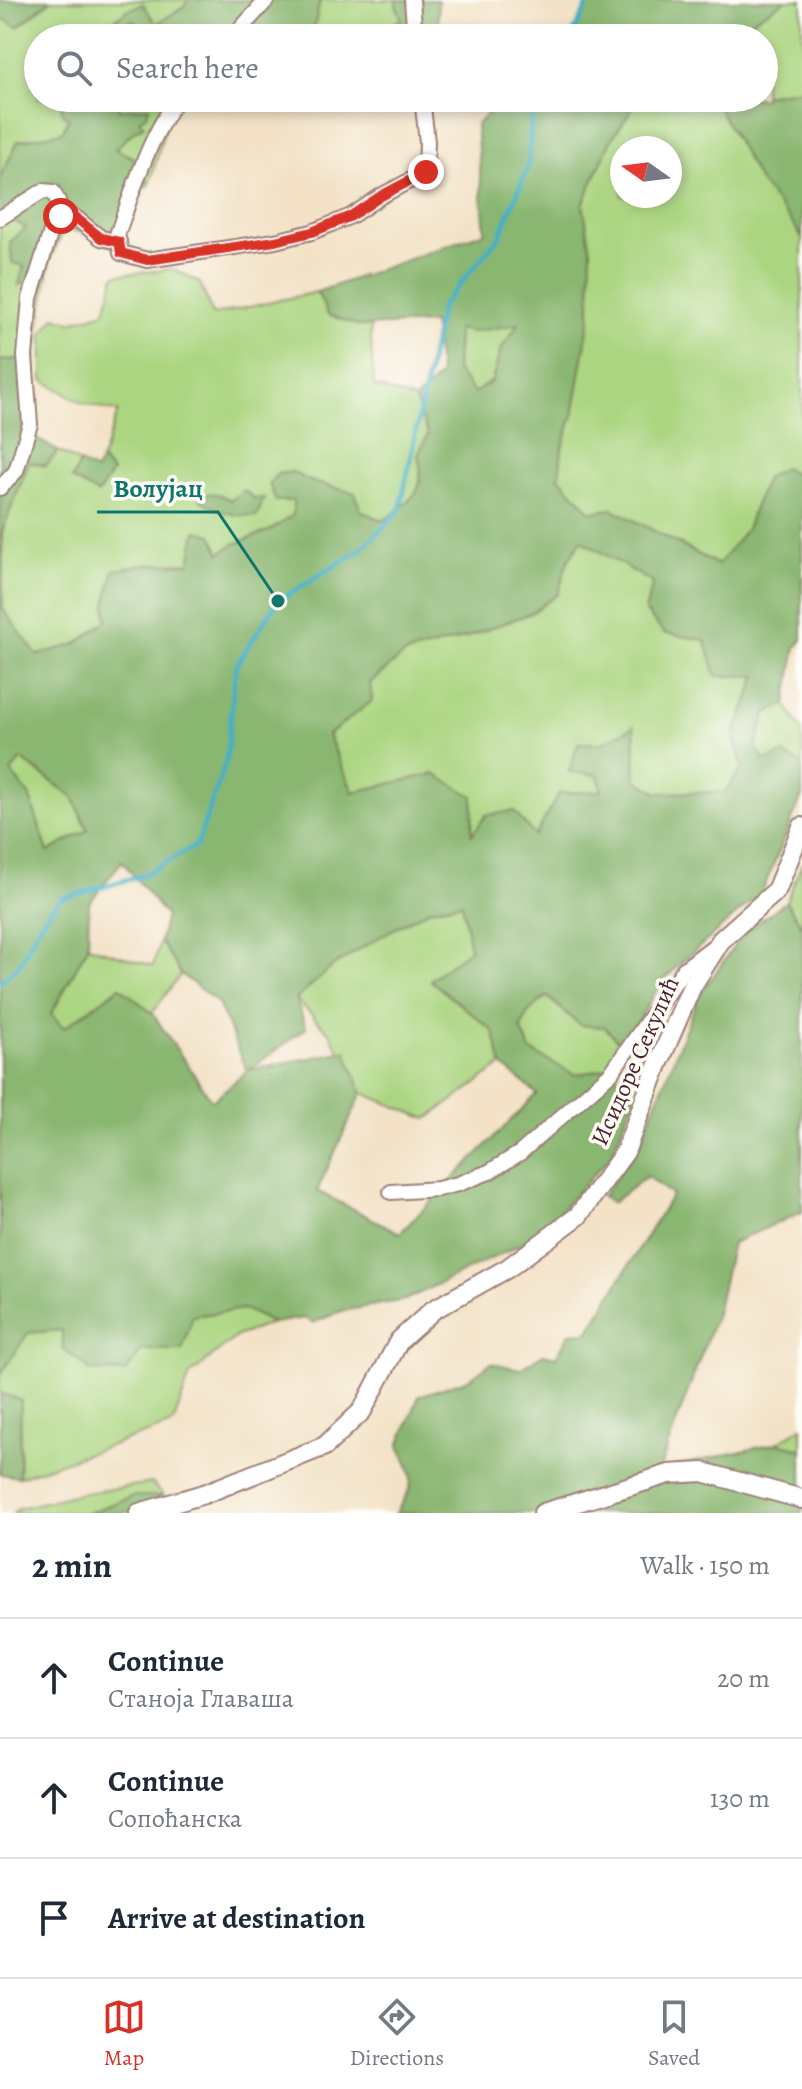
<!DOCTYPE html>
<meta charset="utf-8">
<style>
body{margin:0;font-family:Alegreya,serif;background:#f6f6f7;color:#1f2937}
.compass{position:absolute;left:610px;top:136px;width:72px;height:72px;border-radius:50%;background:#fff;box-shadow:0 4px 12px #0003;rotate:284deg}
.stop{position:absolute;width:24px;height:24px;margin:-18px;border:6px solid #d93025;border-radius:50%;background:#fff}
.stop.end{background:#d93025;border-color:#fff;box-shadow:0 2px 8px #0008}
.list{margin:0;padding:0;list-style:none}
h2{display:flex;justify-content:space-between;align-items:center;height:104px;margin:0;padding:0 32px;font-size:34px}
h2 small{font-size:26px;font-weight:400;color:#747a83}
.list li{display:grid;grid-template-columns:52px 1fr auto;gap:24px;align-items:center;box-sizing:border-box;height:120px;padding:0 32px;border-top:2px solid #e0e1e3}
.list b{display:block;font-size:30px;white-space:nowrap}
.list p{margin:0;font-size:26px;white-space:nowrap;color:#747a83}
.list em{font-size:26px;font-style:normal;color:#747a83}
.icon{flex:none;width:44px;height:44px;fill:none;stroke:currentColor;stroke-width:2;stroke-linecap:round;stroke-linejoin:round}
.map{position:relative;flex:none;width:802px;height:1513px;overflow:hidden}
.search{position:absolute;background:#fff;box-shadow:0 4px 12px #0003;left:24px;right:24px;top:24px;height:88px;display:flex;align-items:center;gap:20px;box-sizing:border-box;padding:0 28px;border-radius:44px;color:#747a83;font-size:30px}
.sheet{height:464px;background:#fff}
nav{display:flex;justify-content:space-around;align-items:center;box-sizing:border-box;height:112px;border-top:2px solid #e0e1e3;background:#fff;font-size:22px;color:#747a83}
nav a{display:grid;justify-items:center;gap:4px}
nav .on{color:#d93025}
.map>svg:first-child{display:block}
.green{fill:#acd581;stroke:#7b7a56;stroke-width:2;fill-rule:evenodd}
.forest{fill:#89b66f;stroke:#6a6a4d;stroke-width:2;fill-rule:evenodd}
.lines{fill:none;stroke-linecap:round;stroke-linejoin:round}
.stream{stroke:#44afc3;stroke-width:5}
.minor-casing{stroke:#9e8078;stroke-width:18}
.tertiary-casing{stroke:#9e8078;stroke-width:22}
.minor{stroke:#fff;stroke-width:14}
.tertiary{stroke:#fff;stroke-width:18}
.route{stroke:#d93025;stroke-width:10}
.labels{text-anchor:middle;dominant-baseline:central;stroke-width:7;stroke-linejoin:round;paint-order:stroke}
.street-label{font-size:24px;fill:#4a1f2b;stroke:#fdfcf7}
.leader{fill:none;stroke:#0f766e;stroke-width:3}
.callout-dot{fill:#0f766e;stroke:#fdfcf7;stroke-width:3}
.callout-label{font-size:26px;text-anchor:middle;font-weight:bold;fill:#0f766e;stroke:#fdfcf7;stroke-width:7;stroke-linejoin:round;paint-order:stroke}
</style>
<div class="map">
<svg width="802" height="1513" viewBox="0 0 802 1513">
<rect width="100%" height="100%" fill="#fdfcf7"/>
<filter id="ink" filterUnits="userSpaceOnUse"><feTurbulence type="fractalNoise" baseFrequency=".0125" numOctaves="2"/><feDisplacementMap in="SourceGraphic" scale="16" xChannelSelector="R" yChannelSelector="G"/><feConvolveMatrix kernelMatrix="1 2 1 2 8 2 1 2 1" color-interpolation-filters="sRGB"/></filter>
<filter id="wash" filterUnits="userSpaceOnUse"><feTurbulence type="fractalNoise" baseFrequency=".006" numOctaves="4" result="noise"/><feDisplacementMap in="SourceGraphic" scale="32" xChannelSelector="R" yChannelSelector="G"/><feGaussianBlur stdDeviation="1.8" result="paint"/><feColorMatrix in="noise" values="0 0 0 0 0 0 0 0 0 0 0 0 0 0 0 0 0 1.4 0 .05"/><feComposite in="paint" operator="in"/></filter>
<g filter="url(#wash)">
<rect width="100%" height="100%" fill="#f3e2c6"/>
<g class="green">
<path d="M51 0H187L185 6 156 24 131 20 138 25 130 33V38H38V98H61L62 113 69 119 62 133 18 141 0 178V17L18 27Z"/>
<path d="M320 0H396V5L403 19 384 28 382 38H312Z"/>
<path d="M786 0H802V89L764 95V38L725 37Z"/>
<path d="M117 98H153L162 101 166 125 149 185 134 158 115 149 132 133 143 126 139 120 149 108 118 110Z"/>
<path d="M629 98H713L802 238V476L784 468 766 478 746 529 719 565 613 509 591 512 559 478 562 448 573 416 591 251 583 204 610 142 631 110ZM622 148H670V196H622Z"/>
<path d="M0 212 26 228 24 266 19 284 48 275 34 358 3 360 0 363Z"/>
<path d="M174 269 200 283 213 315 317 292 328 315 360 326H370L374 386 415 400 428 434 418 455C428 494 411 500 383 521L361 511 355 493 309 481 293 472 278 474 269 483 276 501H293V515L271 530 235 544 219 553 190 563 142 565 106 604 107 621 76 644 37 656 3 609 2 532 29 462 46 466 58 451 80 463 72 479 98 493 112 472 101 460 118 412 82 403 43 380V332L55 317 71 322 105 312 115 275Z"/>
<path d="M519 323 501 349 492 381 474 393 456 370 458 329 471 332Z"/>
<path d="M580 540 653 583 664 633 705 640 757 675 734 736 743 768 725 792 658 793 636 780 634 727 603 743 598 775 602 791 535 836H472L434 774 353 792 328 735 372 701 370 683 405 654 467 637 531 613 558 594 567 563Z"/>
<path d="M786 704 802 731V765L783 754 765 762 756 746 766 713Z"/>
<path d="M21 759 73 797 88 830 48 852 29 795 11 772Z"/>
<path d="M802 863V926L786 902Z"/>
<path d="M463 903 470 949 430 980 493 1031 502 1065 427 1119 362 1093 331 1035 296 999 333 966 386 933 430 909Z"/>
<path d="M160 941 181 974 152 1013 120 987 64 1028 51 1015 88 946 153 966Z"/>
<path d="M546 996 580 1025 605 1027 623 1047 609 1068 575 1075 531 1051 521 1029 527 1013Z"/>
<path d="M245 1309 272 1323 237 1336 190 1375 173 1424 19 1477 21 1401 0 1393V1375L27 1333 62 1330 141 1350 193 1316Z"/>
<path d="M802 1427V1449L777 1443Z"/>
<path d="M152 1483 164 1496H133L88 1513H13L19 1508 78 1494Z"/>
</g>
<g class="forest">
<path d="M0 0H51L17 27 0 17Z"/>
<path d="M187 0H320L312 38H174L178 25 160 34 159 38H130V33L138 24 131 20 119 31 114 20 126 11 143 4 156 24 185 6Z"/>
<path d="M396 0H438V38H382L384 28 402 19 396 5Z"/>
<path d="M592 0H786L726 36V38H569Z"/>
<path d="M802 89V238L794 225 759 181 713 98H764V95Z"/>
<path d="M61 98H117L119 110 149 107 147 115 139 120 144 125 132 133 115 149 134 158 149 185 136 193 114 229 87 234 65 229 49 261 48 275 19 285 24 266 12 263 10 242 26 228 0 212V178L18 141 62 132 69 119 62 113Z"/>
<path d="M504 98H629L631 110 610 142 583 204 591 251 590 318 573 416 562 448 559 477 591 512 613 509 718 565 746 529 766 478 784 468 802 476V640L796 647 786 704 766 713 756 746 765 761 783 754 802 765V796L762 892 682 962 661 983 623 1047 605 1027 580 1025 547 996 527 1013 521 1029 531 1051 575 1075 609 1068 637 1093 611 1156 536 1237 405 1300 341 1311 313 1323 304 1318 272 1323 244 1309 193 1316 182 1350H142L126 1372 91 1371 63 1348 62 1330 28 1333 0 1375V393L2 390 0 388V363L3 360 34 358 33 437 58 451 46 466 29 462 2 532 3 609 37 655 76 644 107 621 106 604 114 570 142 565 190 563 196 531 212 535 220 553 235 544 271 530 293 515V501H276L269 483 278 474 293 472 309 481 355 493 361 511 383 521C410 500 428 494 418 455L428 434 415 400 440 375 433 323 360 326 328 315 317 292 485 232 476 125ZM519 324 501 349 492 381 474 393 456 370 458 329 471 332ZM581 540 653 583 645 611 664 633 705 640 716 676H757L734 736 743 768 725 792 658 793 636 780 634 726 603 743H578L569 772 598 775 602 791 559 793 535 836 514 811 486 815 472 835 473 796 434 774 353 792 328 735 372 701 370 683 405 654 467 637 531 613 558 594 567 563ZM21 759 73 797 88 830 48 852 29 795 11 772ZM122 861 166 916 160 941 181 974 218 1003 247 1071 212 1101 152 1013 120 987 64 1028 51 1014 88 946 89 903ZM462 903 470 949 430 980 493 1031 502 1065 537 1094 400 1233 317 1191 362 1093 346 1051 249 1070 306 1028 296 999 333 966 386 933 430 909Z"/>
<path d="M101 460 112 472 98 494 72 479 80 463 96 471Z"/>
<path d="M244 490 255 499 264 498 257 516C231 516 223 513 200 500L209 493 221 495 231 500Z"/>
<path d="M786 902 802 926V1212L732 1243 715 1317 659 1470 777 1443 802 1449V1513H396C416 1482 415 1478 399 1446L419 1396 469 1379 491 1363 520 1369 543 1354 556 1357 570 1333 588 1332 672 1195 647 1176 612 1203 602 1196C616 1180 625 1162 639 1146L698 998 744 932Z"/>
<path d="M0 1393 21 1400 19 1477 0 1474Z"/>
<path d="M133 1496H164L125 1513H88Z"/>
</g>
<g class="lines">
<g class="stream">
<path d="M571 38 590 0"/>
<path d="M0 982 19 965 41 922 60 899 144 875 197 845 226 761 236 665 278 601 362 549 400 510 441 307 500 236 528 167 533 103 536 98"/>
</g>
</g>
</g>
<g filter="url(#ink)">
<g class="lines">
<defs>
<g id="minor">
<path d="M412 0 415 38"/>
<path d="M232 38 267 0"/>
<path d="M0 218 43 191 53 192 58 201 61 216"/>
<path d="M119 242 121 253 147 260 275 241 312 232 351 216 381 196 426 172 427 142 422 98"/>
<path d="M0 488 16 471 30 424 25 356 30 298 52 228 61 216 76 218 101 238 119 242 117 235C132 193 151 131 179 98"/>
<path d="M391 1192 438 1189 458 1184 489 1172 520 1153 611 1073 684 969 714 946"/>
</g>
<g id="tertiary">
<path d="M139 1513 204 1494 325 1446 362 1411 399 1341 433 1310 508 1268 578 1216 625 1152 657 1067 692 986 721 940 776 891 802 827"/>
<path d="M543 1513 669 1474 703 1472 802 1499"/>
</g>
</defs>
<use href="#minor" class="minor-casing"/>
<use href="#tertiary" class="tertiary-casing"/>
<use href="#minor" class="minor"/>
<use href="#tertiary" class="tertiary"/>
</g>
</g>
<g class="lines" filter="url(#ink)">
<path class="route" d="M61 216 76 218 101 238 119 242 121 253 147 260 275 241 312 232 351 216 381 196 426 172"/>
</g>
<g class="labels">
<g class="street-label">
<text transform="translate(635 1061) rotate(-66)">Исидоре Секулић</text>
</g>
</g>
<path class="leader" d="M278 601L218 512H97"/>
<circle class="callout-dot" cx="278" cy="601" r="8"/>
<g class="callout-label">
<text x="158" y="497">Волујац</text>
</g>
</svg>
<svg class="compass" viewBox="-18 -18 36 36"><path d="M0-13l5 13h-10z" fill="#e53935"/><path d="M0 13l5-13h-10z" fill="#747a83"/></svg>
<div class="stop" style="left:61px;top:216px"></div>
<div class="stop end" style="left:426px;top:172px"></div>
<div class="search"><svg class="icon" aria-label="search" viewBox="0 0 24 24"><circle cx="10" cy="10" r="6"/><path d="M15 15l6 6"/></svg>Search here</div>
</div>
<section class="sheet">
<h2>2 min<small>Walk · 150 m</small></h2>
<ul class="list">
<li><svg class="icon" aria-label="ahead" viewBox="0 0 24 24"><path d="M12 20V5M6 11l6-6 6 6"/></svg><div><b>Continue</b><p>Станоја Главаша</p></div><em>20 m</em></li>
<li><svg class="icon" aria-label="ahead" viewBox="0 0 24 24"><path d="M12 20V5M6 11l6-6 6 6"/></svg><div><b>Continue</b><p>Сопоћанска</p></div><em>130 m</em></li>
<li><svg class="icon" aria-label="arrive" viewBox="0 0 24 24"><path d="M6 21V4h12l-3 4 3 4H6"/></svg><div><b>Arrive at destination</b></div></li>
</ul>
</section>
<nav>
<a class="on"><svg class="icon" aria-label="map" viewBox="0 0 24 24"><path d="M3 6l6-2 6 2 6-2v14l-6 2-6-2-6 2zM9 4v14M15 6v14"/></svg>Map</a>
<a><svg class="icon" aria-label="directions" viewBox="0 0 24 24"><path d="M12 3l9 9-9 9-9-9zM9 14v-3h6M13 9l2 2-2 2"/></svg>Directions</a>
<a><svg class="icon" aria-label="saved" viewBox="0 0 24 24"><path d="M7 4h10v16l-5-4-5 4z"/></svg>Saved</a>
</nav>
